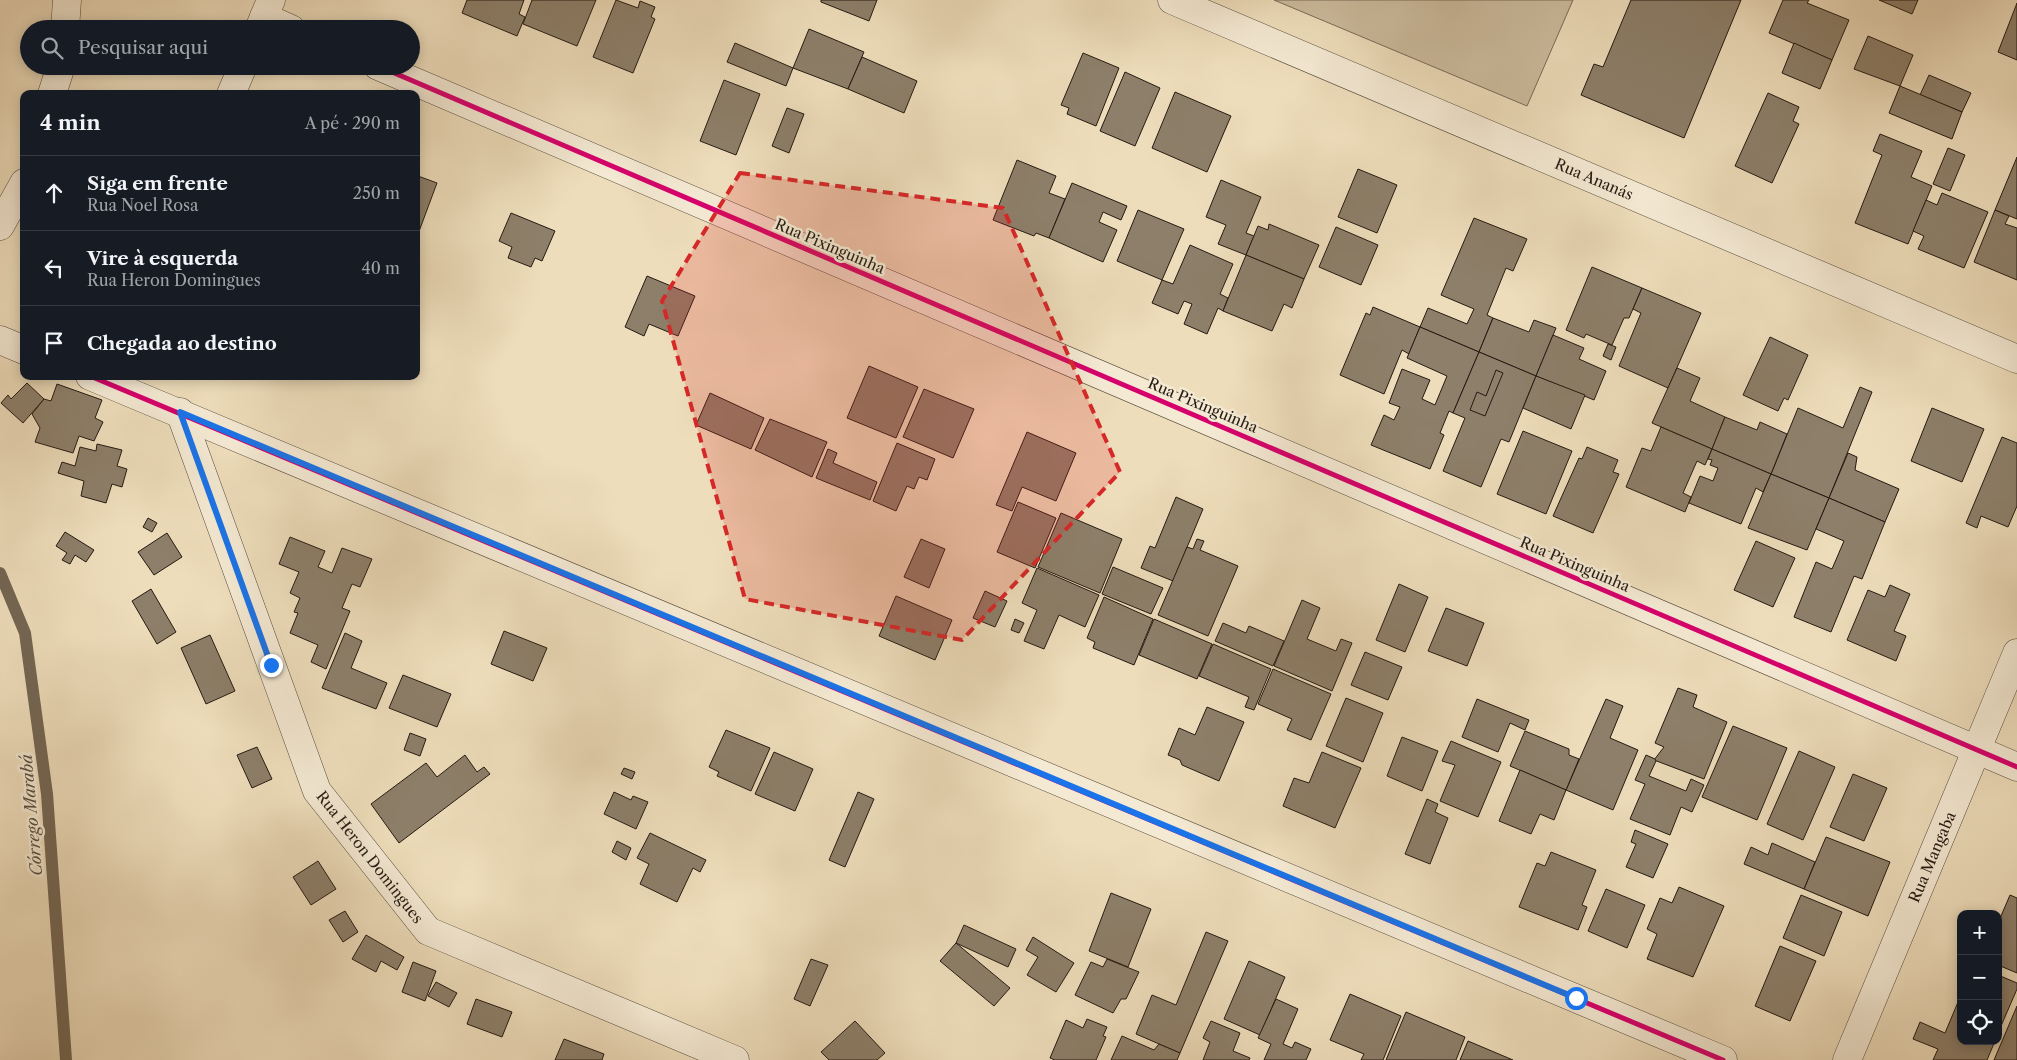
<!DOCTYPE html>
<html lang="pt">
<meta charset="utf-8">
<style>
body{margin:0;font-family:"Libre Caslon Text",serif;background:#242831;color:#f1f3f6}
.controls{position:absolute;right:15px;bottom:15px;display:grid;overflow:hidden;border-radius:10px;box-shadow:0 2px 12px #0003}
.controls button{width:45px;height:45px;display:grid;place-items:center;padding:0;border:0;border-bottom:1px solid #363941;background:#171b24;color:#f1f3f6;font:25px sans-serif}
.stop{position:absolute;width:15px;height:15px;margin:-11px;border:4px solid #1a73e8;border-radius:50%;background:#fff}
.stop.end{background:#1a73e8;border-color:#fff;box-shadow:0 1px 5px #0008}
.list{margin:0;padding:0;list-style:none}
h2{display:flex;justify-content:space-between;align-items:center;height:65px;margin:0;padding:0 20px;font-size:21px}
h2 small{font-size:16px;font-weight:400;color:#9ea1a6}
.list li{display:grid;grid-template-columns:32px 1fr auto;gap:15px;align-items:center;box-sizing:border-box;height:75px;padding:0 20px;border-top:1px solid #363941}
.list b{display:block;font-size:19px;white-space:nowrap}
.list p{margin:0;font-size:16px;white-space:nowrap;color:#9ea1a6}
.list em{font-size:16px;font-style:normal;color:#9ea1a6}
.icon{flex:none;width:28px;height:28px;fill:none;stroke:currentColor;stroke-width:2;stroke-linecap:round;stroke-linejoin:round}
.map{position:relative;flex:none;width:2017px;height:1060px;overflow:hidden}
.search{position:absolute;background:#171b24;box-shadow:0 2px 12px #0003;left:20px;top:20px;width:400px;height:55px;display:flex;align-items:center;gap:12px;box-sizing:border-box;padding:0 18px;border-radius:28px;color:#9ea1a6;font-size:19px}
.panel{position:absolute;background:#171b24;box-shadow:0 2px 12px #0003;left:20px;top:90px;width:400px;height:290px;border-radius:10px}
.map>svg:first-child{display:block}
.green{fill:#ccbc9e;stroke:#786b58}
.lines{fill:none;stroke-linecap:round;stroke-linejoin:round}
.stream{stroke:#746755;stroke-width:12}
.building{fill:#8d7f6a;stroke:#241a12}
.minor-casing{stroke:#564b3c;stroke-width:29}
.minor{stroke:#f4e9d3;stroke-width:28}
.cycleway-casing{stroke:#f4e9d3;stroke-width:8}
.cycleway{stroke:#d6006c;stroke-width:5}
.route{stroke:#1a73e8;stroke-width:6}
.marked{fill:#d62828;fill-opacity:0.2;stroke:#d62828;stroke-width:4;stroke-dasharray:10 6;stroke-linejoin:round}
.labels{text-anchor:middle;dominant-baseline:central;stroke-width:5;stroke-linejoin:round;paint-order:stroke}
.street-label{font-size:15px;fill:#241a12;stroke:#f4e9d3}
.water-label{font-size:16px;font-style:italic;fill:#594e3f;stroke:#f4e9d3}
</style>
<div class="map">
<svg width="2017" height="1060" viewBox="0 0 2017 1060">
<rect width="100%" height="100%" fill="#edb"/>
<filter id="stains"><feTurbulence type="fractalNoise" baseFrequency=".004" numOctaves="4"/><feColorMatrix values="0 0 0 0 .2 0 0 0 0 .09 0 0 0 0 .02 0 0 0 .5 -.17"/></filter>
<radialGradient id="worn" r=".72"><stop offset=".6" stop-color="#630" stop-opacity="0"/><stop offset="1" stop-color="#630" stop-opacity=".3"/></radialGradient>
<path class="green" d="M1274 0H1573L1527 106Z"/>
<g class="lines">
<path class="stream" d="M0 573 25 633 47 794 66 1060"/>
</g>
<g class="building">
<path d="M467 0H524L519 14 525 17 517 36 462 13Z"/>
<path d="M532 0H596L577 46 523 24Z"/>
<path d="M616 0 638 8 640 1 655 7 651 17 655 19 633 73 593 57Z"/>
<path d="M821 0H877L869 21 821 2Z"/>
<path d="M1631 0H1741L1684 138 1581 95 1594 64 1603 67Z"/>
<path d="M1783 0H1809L1807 3 1849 20 1832 60 1769 33Z"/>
<path d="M1879 0H1918L1912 14Z"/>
<path d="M2017 3V60L1998 52Z"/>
<path d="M809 29 864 52 848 89 793 68Z"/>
<path d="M1868 36 1913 55 1900 86 1854 69Z"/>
<path d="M735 43 793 68 786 86 727 62Z"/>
<path d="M1794 43 1832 60 1820 89 1782 73Z"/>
<path d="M1083 53 1119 68 1096 126 1067 114 1069 108 1061 105Z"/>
<path d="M862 57 917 81 904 113 848 89Z"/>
<path d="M1125 72 1160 88 1135 146 1100 131Z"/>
<path d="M1929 75 1971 93 1962 112 1920 95Z"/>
<path d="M724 80 760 94 736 155 700 141Z"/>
<path d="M1900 86 1962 112 1952 139 1889 113Z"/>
<path d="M1175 92 1231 116 1207 172 1152 148Z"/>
<path d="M1768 93 1799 107 1793 121 1799 124 1772 183 1735 166Z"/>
<path d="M787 108 804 114 789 153 772 146Z"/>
<path d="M1880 134 1922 151 1911 177 1932 186 1908 244 1855 223 1882 155 1873 151Z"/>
<path d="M1948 148 1965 155 1950 191 1933 184Z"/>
<path d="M2017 157V219L1995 210Z"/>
<path d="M1017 160 1056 176 1049 193 1065 199 1049 238 1036 233 1034 236 993 220Z"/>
<path d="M1358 169 1397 185 1377 233 1338 217Z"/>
<path d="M418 176 437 183 418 234 416 233Z"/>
<path d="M1221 180 1261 197 1246 233 1254 236 1246 255 1218 244 1226 225 1206 217Z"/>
<path d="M1072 183 1127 206 1121 220 1103 212 1099 222 1117 230 1103 262 1049 238Z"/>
<path d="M1942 193 1988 212 1964 268 1918 249 1924 236 1913 231 1926 200 1937 205Z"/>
<path d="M1138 210 1184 229 1162 280 1117 261Z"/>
<path d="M1995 210 2009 216 2005 224 2017 228V280L1974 262Z"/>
<path d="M511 213 555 231 542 261 535 258 531 267 508 258 512 247 499 241Z"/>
<path d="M1474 218 1527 239 1513 271 1506 268 1487 315 1493 318 1479 352 1420 327 1428 308 1467 324 1474 309 1441 295Z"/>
<path d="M1269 224 1319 245 1304 279 1246 255 1258 226 1268 230Z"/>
<path d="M1336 227 1378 245 1361 285 1319 267Z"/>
<path d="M1190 245 1233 264 1220 294 1228 298 1223 311 1218 308 1207 334 1184 324 1192 304 1184 301 1178 314 1152 303 1162 280 1173 284Z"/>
<path d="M1246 255 1304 279 1292 308 1284 304 1272 331 1223 311Z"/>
<path d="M1592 267 1642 288 1629 318H1624L1612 345 1586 334 1584 338 1566 330Z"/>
<path d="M647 276 695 296 678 336 649 324 644 336 625 327Z"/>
<path d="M1642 288 1701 313 1668 388 1619 366 1641 313 1633 309Z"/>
<path d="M1373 307 1420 327 1409 354 1402 350 1384 394 1340 375 1366 313 1370 315Z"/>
<path d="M1493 318 1529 332 1534 320 1556 328 1536 376 1479 352Z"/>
<path d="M1420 327 1479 352 1453 413 1449 411 1440 433 1444 435 1430 469 1371 445 1384 415 1394 420 1400 407 1389 403 1402 369 1430 380 1422 399 1435 405 1447 376 1407 358Z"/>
<path d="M1553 335 1584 348 1579 359 1606 371 1594 400 1536 376Z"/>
<path d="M1770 337 1808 355 1788 400 1784 398 1778 411 1743 395Z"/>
<path d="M1608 344 1616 347 1611 360 1603 356Z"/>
<path d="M1479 352 1536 376 1509 442 1501 439 1481 487 1443 471 1465 418 1453 413Z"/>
<path d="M869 366 918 387 896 438 847 418Z"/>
<path d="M1677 368 1700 378 1690 401 1725 417 1712 449 1652 423Z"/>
<path d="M1496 370 1503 373 1485 416 1470 410 1477 392 1486 396Z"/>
<path d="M1536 376 1585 395 1571 429 1523 408Z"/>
<path d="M27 383 44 399 23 423 1 403 8 395 11 399Z"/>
<path d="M57 384 102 400 95 418 103 422 94 441 79 436 73 453 35 442 40 428 32 414 44 399 51 401Z"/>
<path d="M1860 387 1872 392 1829 498 1771 474 1798 408 1843 428Z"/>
<path d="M924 389 974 409 953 458 903 437Z"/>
<path d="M710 393 764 418 751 449 696 425Z"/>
<path d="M1932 408 1984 429 1962 482 1911 461Z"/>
<path d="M1725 417 1757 430 1760 422 1787 434 1771 474 1712 449Z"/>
<path d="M770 419 827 442 812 477 755 450Z"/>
<path d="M1661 427 1712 449 1705 465 1697 461 1683 493 1691 497 1685 512 1626 487 1642 448 1651 451Z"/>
<path d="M1523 431 1572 451 1546 514 1497 494Z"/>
<path d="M1027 432 1076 453 1056 501 1022 487 1012 511 996 505Z"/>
<path d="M2002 437 2017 443V506L2008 527 1981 516 1977 528 1966 523Z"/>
<path d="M897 443 935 459 927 480 919 477 914 489 907 486 896 511 873 501Z"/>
<path d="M97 444 122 450 117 466 127 469 122 487 112 484 106 503 81 496 84 481 58 473 62 462 75 466 80 447 96 451Z"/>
<path d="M1587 447 1618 460 1613 472 1619 474 1593 533 1553 516 1579 458 1582 459Z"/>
<path d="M828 449 837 453 833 463 877 482 870 500 816 478Z"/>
<path d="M1712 449 1771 474 1763 492 1756 488 1741 524 1689 503 1700 476 1713 481 1718 468 1710 465 1712 460 1708 459Z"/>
<path d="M1848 453 1857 457 1855 470 1899 489 1885 522 1829 498Z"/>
<path d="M1771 474 1829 498 1807 550 1748 528Z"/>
<path d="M1176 497 1203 509 1173 581 1141 568 1150 546 1155 548Z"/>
<path d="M1829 498 1885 522 1862 579 1854 576 1831 632 1794 617 1816 562 1832 569 1844 541 1816 529Z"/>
<path d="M1018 502 1056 518 1035 568 997 552Z"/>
<path d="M1061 513 1122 539 1100 593 1038 567Z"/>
<path d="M148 518 157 523 152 532 143 527Z"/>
<path d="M65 532 94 550 86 562 75 555 70 564 62 560 67 553 56 546Z"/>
<path d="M167 533 182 557 154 575 138 552Z"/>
<path d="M290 537 325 551 318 567 332 573 342 548 372 559 360 587 352 584 342 608 350 611 326 669 311 662 318 645 290 633 298 613 294 612 300 598 290 593 299 572 279 564Z"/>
<path d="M921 539 945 549 929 588 904 577Z"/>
<path d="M1197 539 1204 541 1200 550 1238 566 1208 636 1158 615 1187 547 1193 549Z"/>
<path d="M1756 541 1795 558 1773 607 1734 590Z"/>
<path d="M1113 567 1163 588 1151 614 1102 594Z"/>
<path d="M1037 568 1099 595 1085 627 1059 615 1044 649 1024 641 1037 610 1022 603Z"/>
<path d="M1399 584 1428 597 1405 652 1376 640Z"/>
<path d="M1890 585 1910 594 1894 631 1906 636 1896 661 1847 640 1868 590 1885 597Z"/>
<path d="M151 589 176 632 157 644 132 601Z"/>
<path d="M985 591 1007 601 995 627 973 618Z"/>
<path d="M896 596 952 620 935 660 879 636Z"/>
<path d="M1104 597 1153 619 1134 665 1093 648 1095 642 1087 638Z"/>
<path d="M1302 600 1320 608 1307 639 1336 651 1341 639 1352 643 1332 691 1274 666Z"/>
<path d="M1446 608 1484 623 1467 666 1428 651Z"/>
<path d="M1015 619 1024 623 1019 633 1011 630Z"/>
<path d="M1154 619 1212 644 1197 679 1139 655Z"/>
<path d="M1223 623 1246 633 1249 626 1284 641 1273 666 1215 641Z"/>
<path d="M504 631 547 648 533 681 491 664Z"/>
<path d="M345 633 362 641 351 668 387 683 376 709 322 688Z"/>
<path d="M210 635 235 691 206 704 181 648Z"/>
<path d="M1213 644 1271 669 1254 710 1245 707 1249 697 1199 676Z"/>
<path d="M1365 652 1402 667 1388 700 1351 685Z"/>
<path d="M1273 669 1331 694 1311 740 1287 730 1292 719 1258 704Z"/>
<path d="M403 675 451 694 437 727 389 708Z"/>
<path d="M1678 688 1697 695 1693 707 1727 722 1704 779 1654 760 1664 747 1655 743Z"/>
<path d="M1346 698 1383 713 1363 762 1326 746Z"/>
<path d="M1477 699 1529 720 1525 730 1510 723 1498 752 1462 737Z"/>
<path d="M1606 699 1623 706 1610 738 1638 750 1613 810 1566 790Z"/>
<path d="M1207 707 1244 722 1219 781 1182 765 1180 760 1168 755 1179 728 1195 735Z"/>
<path d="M1733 726 1787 748 1757 820 1702 797Z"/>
<path d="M726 730 770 748 751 791 717 776 719 772 709 767Z"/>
<path d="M1525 731 1569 749V755L1579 759 1566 790 1510 766Z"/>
<path d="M410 733 426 739 420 756 404 750Z"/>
<path d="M1402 737 1438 751 1422 791 1387 776Z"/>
<path d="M1451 741 1501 762 1478 817 1440 801 1455 765 1442 761Z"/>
<path d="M257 747 272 779 252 788 237 755Z"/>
<path d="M1799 751 1835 767 1803 840 1767 824Z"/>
<path d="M774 752 813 769 795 811 755 794Z"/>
<path d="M1322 752 1361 768 1335 828 1283 806 1294 778 1309 783Z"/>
<path d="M465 755 477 772 484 767 490 774 399 843 371 804 426 763 437 777Z"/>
<path d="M1646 755 1655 759 1656 761 1649 776 1686 791 1691 779 1704 785 1692 812 1681 807 1670 835 1630 819 1645 784 1635 780Z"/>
<path d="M624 768 635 772 632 779 621 774Z"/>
<path d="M1520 770 1566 790 1554 820 1540 814 1531 834 1499 821Z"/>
<path d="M1853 774 1887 788 1864 841 1830 827Z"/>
<path d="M614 792 631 800 633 796 648 802 636 829 604 814Z"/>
<path d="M858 792 874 799 845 867 829 860Z"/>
<path d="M1427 799 1438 804 1435 812 1448 818 1430 864 1405 854Z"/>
<path d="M1635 830 1668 844 1653 878 1626 867 1636 844 1631 842Z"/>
<path d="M650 833 706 860 700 872 693 868 677 902 640 884 649 864 637 858Z"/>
<path d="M1826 837 1890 862 1868 916 1804 889Z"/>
<path d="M617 841 631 848 626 860 612 852Z"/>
<path d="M1772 843 1815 862 1804 889 1744 864 1751 847 1768 855Z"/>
<path d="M1551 852 1596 870 1582 905 1587 907 1578 930 1519 907 1537 863 1545 866Z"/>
<path d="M318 861 336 889 311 905 293 877Z"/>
<path d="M1679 887 1724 906 1693 977 1647 959 1657 934 1647 929 1660 898 1672 903Z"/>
<path d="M1606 889 1645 905 1627 948 1588 931Z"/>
<path d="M1111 893 1151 909 1128 967 1089 951Z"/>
<path d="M1801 895 1842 912 1824 956 1783 938Z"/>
<path d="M2010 895 2017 898V973L1998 965V923Z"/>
<path d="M345 911 358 932 343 942 329 920Z"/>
<path d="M964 925 1016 949 1008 967 956 943Z"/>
<path d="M1206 932 1228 941 1180 1053 1136 1034 1152 995 1176 1005Z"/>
<path d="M366 935 404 957 397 970 381 961 376 972 352 959Z"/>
<path d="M1033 937 1074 963 1056 992 1027 975 1038 957 1026 950Z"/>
<path d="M956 943 1010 988 994 1006 940 961Z"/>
<path d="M1780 946 1816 961 1790 1021 1755 1006Z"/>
<path d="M811 959 828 965 810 1006 794 999Z"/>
<path d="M1107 959 1139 972 1126 999H1121L1113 1013 1075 995 1091 962 1103 967Z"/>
<path d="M1249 961 1285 977 1260 1035 1224 1019Z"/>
<path d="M413 962 436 971 425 1001 402 992Z"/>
<path d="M1998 975 2017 983V989L1998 1033Z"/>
<path d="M436 982 457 993 449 1007 428 996Z"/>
<path d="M1350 994 1401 1016 1383 1060H1361L1364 1054 1330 1040Z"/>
<path d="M1961 995V1041H1995L1987 1060H1933L1938 1049 1913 1039 1920 1022 1945 1033Z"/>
<path d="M476 999 512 1012 502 1037 467 1024Z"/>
<path d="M1276 999 1298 1009 1283 1044 1292 1048 1295 1042 1311 1049 1306 1060H1264L1271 1044 1258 1038Z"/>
<path d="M2017 1006V1060H1994Z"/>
<path d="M1406 1012 1465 1037 1456 1060H1386Z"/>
<path d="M1087 1019 1107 1027 1103 1036 1106 1037 1096 1060H1055L1050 1058 1066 1020 1083 1028Z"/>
<path d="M855 1021 885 1053 877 1060H829L821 1052Z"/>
<path d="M1211 1021 1240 1033 1233 1051 1250 1058 1249 1060H1203L1210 1042 1203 1038Z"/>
<path d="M1122 1036 1154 1050 1159 1044 1180 1053 1177 1060H1111Z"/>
<path d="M564 1039 604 1054 602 1060H555Z"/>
<path d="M1468 1041 1513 1060H1460Z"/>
</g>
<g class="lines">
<defs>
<g id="minor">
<path d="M1172 0 2017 359"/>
<path d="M264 17 291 29"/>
<path d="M65 29 67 0"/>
<path d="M259 29 271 0"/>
<path d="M378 66 2017 767"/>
<path d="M52 94 61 66"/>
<path d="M231 94 243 66"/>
<path d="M0 226 24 183"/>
<path d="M0 340 24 350"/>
<path d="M90 376 1723 1060"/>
<path d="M180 412 317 791 428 931 735 1060"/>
<path d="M1847 1060 2017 653"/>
</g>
</defs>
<use href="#minor" class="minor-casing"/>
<use href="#minor" class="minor"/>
<defs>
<g id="cycleway">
<path d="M378 66 2017 767"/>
<path d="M90 376 1723 1060"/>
</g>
</defs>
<use href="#cycleway" class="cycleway-casing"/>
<use href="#cycleway" class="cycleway"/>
</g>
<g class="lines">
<path class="route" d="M271 665 180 412 1576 998"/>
</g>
<path class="marked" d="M740 173 1003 208 1120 472 962 640 745 599 662 301Z"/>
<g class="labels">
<g class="street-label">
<text transform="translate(1594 179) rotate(23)">Rua Ananás</text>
<text transform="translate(830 246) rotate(23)">Rua Pixinguinha</text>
<text transform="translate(1203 405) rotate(23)">Rua Pixinguinha</text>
<text transform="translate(1575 564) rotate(23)">Rua Pixinguinha</text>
<text transform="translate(370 857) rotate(52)">Rua Heron Domingues</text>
<text transform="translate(1932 857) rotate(-67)">Rua Mangaba</text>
</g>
<g class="water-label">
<text transform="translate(31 815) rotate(-95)">Córrego Marabá</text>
</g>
</g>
<rect width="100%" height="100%" filter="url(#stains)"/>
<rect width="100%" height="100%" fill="url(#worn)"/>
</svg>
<div class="controls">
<button>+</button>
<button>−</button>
<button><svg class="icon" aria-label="locate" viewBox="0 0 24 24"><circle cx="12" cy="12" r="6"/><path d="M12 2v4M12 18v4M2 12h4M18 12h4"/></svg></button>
</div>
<div class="stop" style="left:1576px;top:998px"></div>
<div class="stop end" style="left:271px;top:665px"></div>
<div class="search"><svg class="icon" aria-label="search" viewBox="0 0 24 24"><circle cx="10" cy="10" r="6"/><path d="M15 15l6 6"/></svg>Pesquisar aqui</div>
<section class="panel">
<h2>4 min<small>A pé · 290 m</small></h2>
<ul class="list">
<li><svg class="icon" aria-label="ahead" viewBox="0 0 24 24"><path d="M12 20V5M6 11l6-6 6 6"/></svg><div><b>Siga em frente</b><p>Rua Noel Rosa</p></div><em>250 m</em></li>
<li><svg class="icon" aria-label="left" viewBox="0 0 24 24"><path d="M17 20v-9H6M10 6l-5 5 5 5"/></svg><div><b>Vire à esquerda</b><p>Rua Heron Domingues</p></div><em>40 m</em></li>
<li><svg class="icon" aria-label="arrive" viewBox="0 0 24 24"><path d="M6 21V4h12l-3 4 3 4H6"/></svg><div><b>Chegada ao destino</b></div></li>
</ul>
</section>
</div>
